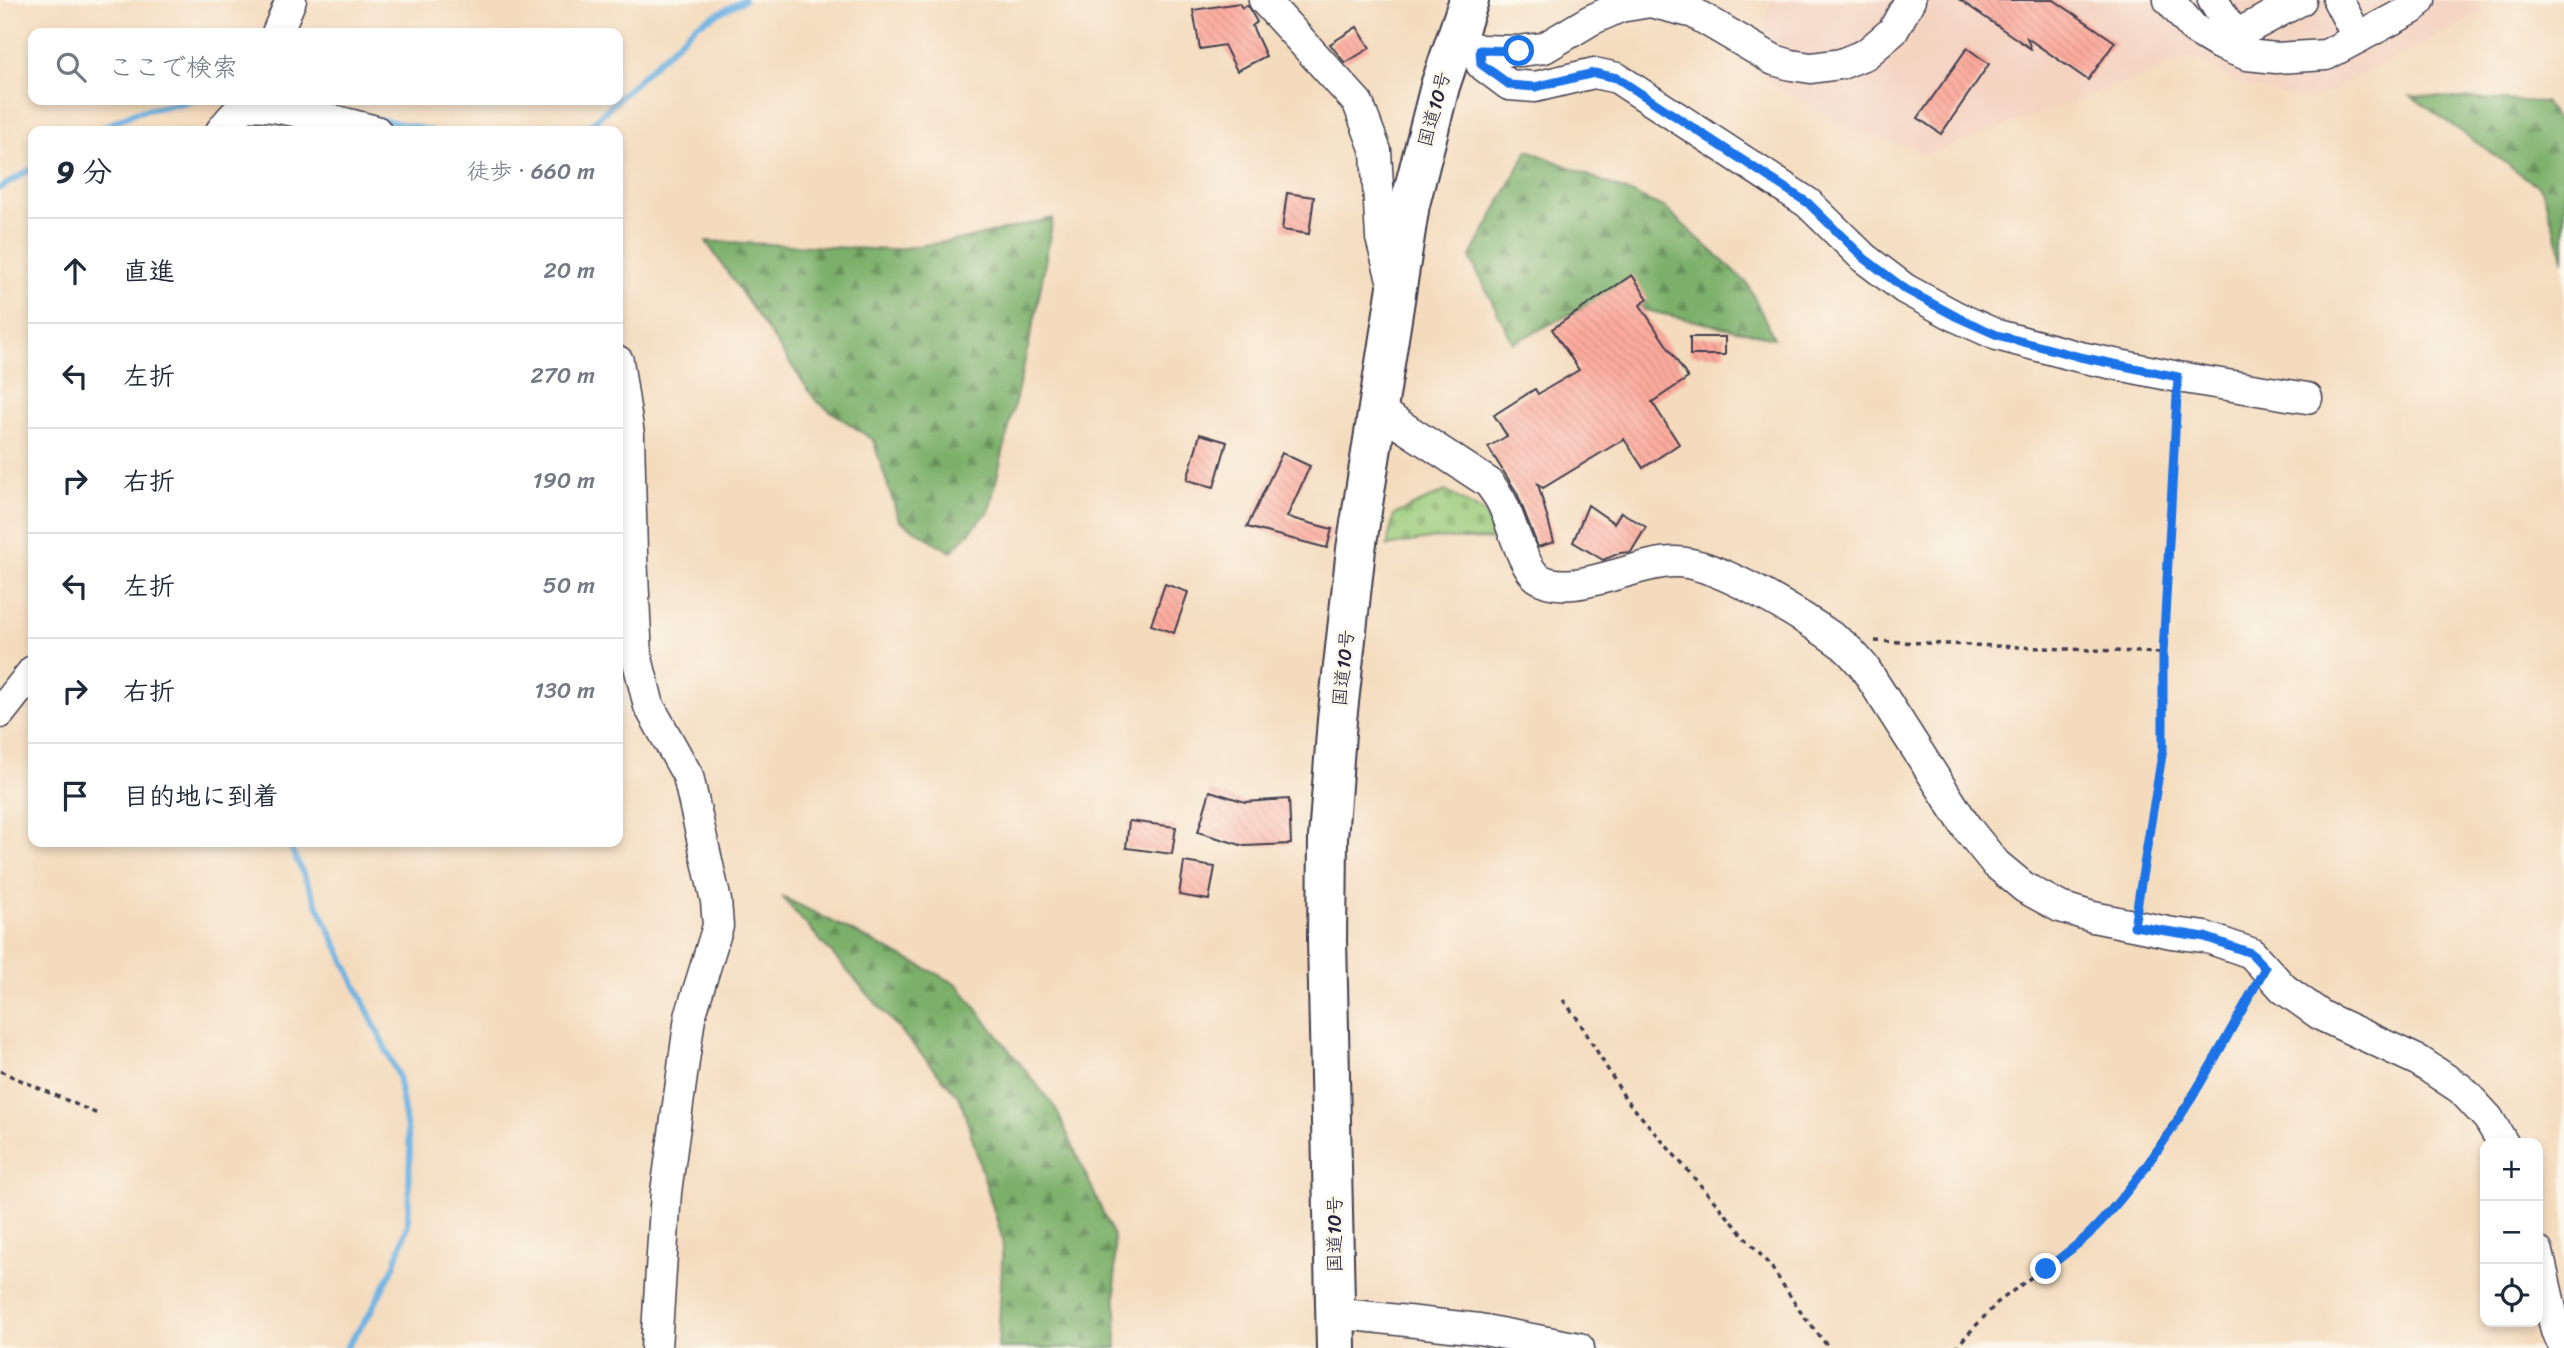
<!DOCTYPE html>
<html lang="ja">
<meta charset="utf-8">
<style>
body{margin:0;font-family:Sriracha,"Klee One",sans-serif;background:#f6f6f7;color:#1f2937}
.controls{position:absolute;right:21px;bottom:21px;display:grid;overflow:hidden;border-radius:14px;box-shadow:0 4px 10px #0003}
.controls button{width:63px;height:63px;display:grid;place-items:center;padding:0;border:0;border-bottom:2px solid #e0e1e3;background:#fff;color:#1f2937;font:35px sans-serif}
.stop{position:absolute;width:21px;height:21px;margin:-16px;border:5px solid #1a73e8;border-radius:50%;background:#fff}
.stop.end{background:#1a73e8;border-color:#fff;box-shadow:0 2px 7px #0008}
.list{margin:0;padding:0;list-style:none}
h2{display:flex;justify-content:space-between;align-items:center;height:91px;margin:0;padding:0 28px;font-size:30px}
h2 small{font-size:23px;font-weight:400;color:#747a83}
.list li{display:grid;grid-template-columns:46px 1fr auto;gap:21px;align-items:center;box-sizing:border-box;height:105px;padding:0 28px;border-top:2px solid #e0e1e3}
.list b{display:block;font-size:26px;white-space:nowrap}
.list em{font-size:23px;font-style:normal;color:#747a83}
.icon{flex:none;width:38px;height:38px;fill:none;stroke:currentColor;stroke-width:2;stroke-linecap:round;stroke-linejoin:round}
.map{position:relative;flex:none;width:2564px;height:1348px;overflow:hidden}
.search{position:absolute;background:#fff;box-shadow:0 4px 10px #0003;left:28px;top:28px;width:595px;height:77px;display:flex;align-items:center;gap:18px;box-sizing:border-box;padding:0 24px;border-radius:14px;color:#747a83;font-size:26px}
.panel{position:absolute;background:#fff;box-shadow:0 4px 10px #0003;left:28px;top:126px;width:595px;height:721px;border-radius:14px}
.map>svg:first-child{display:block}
.built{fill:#f4d3c1}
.forest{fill:url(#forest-firs);stroke:#4f6953;stroke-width:2}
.cemetery{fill:url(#cemetery-stones);stroke:#5e775b;stroke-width:2}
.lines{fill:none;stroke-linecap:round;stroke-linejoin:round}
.stream{stroke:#6bb1e2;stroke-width:6}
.building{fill:url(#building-back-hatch)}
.minor-casing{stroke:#423e4e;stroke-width:33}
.highway-casing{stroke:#423e4e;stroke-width:42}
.path{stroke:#423e4e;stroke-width:3.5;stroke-dasharray:5 5;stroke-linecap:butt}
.minor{stroke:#fff;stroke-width:30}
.highway{stroke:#fff;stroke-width:38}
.route{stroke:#1a73e8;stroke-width:9}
.labels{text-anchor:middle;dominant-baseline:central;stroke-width:5;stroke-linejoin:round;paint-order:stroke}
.street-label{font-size:19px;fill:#22223b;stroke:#fbf7ec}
</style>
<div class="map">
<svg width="2564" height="1348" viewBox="0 0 2564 1348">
<defs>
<pattern id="forest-firs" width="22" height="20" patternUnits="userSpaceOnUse" patternTransform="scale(1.75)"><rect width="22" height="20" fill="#7cb06b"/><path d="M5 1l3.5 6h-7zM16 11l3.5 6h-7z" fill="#658f59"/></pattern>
<pattern id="cemetery-stones" width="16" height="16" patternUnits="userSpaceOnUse" patternTransform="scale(1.75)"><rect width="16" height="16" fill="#9bcc7b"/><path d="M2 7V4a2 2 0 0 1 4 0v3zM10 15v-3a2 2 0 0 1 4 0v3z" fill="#85af6b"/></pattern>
<pattern id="building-back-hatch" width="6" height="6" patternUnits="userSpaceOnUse" patternTransform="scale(1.75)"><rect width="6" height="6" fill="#fcaa9c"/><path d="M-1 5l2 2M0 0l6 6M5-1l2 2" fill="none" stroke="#d89287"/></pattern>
</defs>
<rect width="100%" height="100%" fill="#fbf7ec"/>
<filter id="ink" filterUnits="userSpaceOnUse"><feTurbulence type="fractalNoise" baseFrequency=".0143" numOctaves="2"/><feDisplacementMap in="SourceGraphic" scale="14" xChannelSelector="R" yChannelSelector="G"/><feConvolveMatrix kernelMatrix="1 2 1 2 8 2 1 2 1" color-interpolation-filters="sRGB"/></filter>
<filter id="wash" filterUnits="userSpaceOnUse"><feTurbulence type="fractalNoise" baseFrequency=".00686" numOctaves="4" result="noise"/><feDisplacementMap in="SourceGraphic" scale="28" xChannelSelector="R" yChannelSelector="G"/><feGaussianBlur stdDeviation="1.57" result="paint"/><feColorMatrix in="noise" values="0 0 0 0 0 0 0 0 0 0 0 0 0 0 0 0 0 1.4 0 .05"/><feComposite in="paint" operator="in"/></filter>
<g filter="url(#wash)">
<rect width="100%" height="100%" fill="#f4dbbd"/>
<path class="built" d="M1771 0H2477L2484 12 2311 101 2239 84 2193 58 1928 154 1849 128 1791 97 1751 66Z"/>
<g class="forest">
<path d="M2411 96 2544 102 2564 130V261L2542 189Z"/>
<path d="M1528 150 1664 207 1747 283 1774 338 1598 300 1513 343 1470 258Z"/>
<path d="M1053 218 1036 313 989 511 951 552 899 520 873 440 816 401 706 241 890 250 966 239Z"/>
<path d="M781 896 957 984 1056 1109 1114 1237 1117 1348H998L1003 1241 960 1098Z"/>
</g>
<path class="cemetery" d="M1446 491 1485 514 1498 540 1435 538 1387 546 1394 515Z"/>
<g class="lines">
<g class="stream">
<path d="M618 99 696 25 744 0"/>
<path d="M379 119 432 131"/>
<path d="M95 131 136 112 197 100"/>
<path d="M584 131 617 100"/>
<path d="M0 188 33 168"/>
<path d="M288 842 398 1075 410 1148 408 1224 394 1267 370 1313 346 1348"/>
</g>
</g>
<g id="blocks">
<g class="building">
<path d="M1960 0H2054L2115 42 2088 80 2027 38 2031 49Z"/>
<path d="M1239 3 1242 8 1247 5 1257 22 1252 26 1266 56 1237 71 1224 45 1200 49 1193 10Z"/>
<path d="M1357 27 1370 48 1345 63 1330 44Z"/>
<path d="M1967 48 1989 64 1941 134 1918 118Z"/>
<path d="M1287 193 1314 197 1309 234 1282 230Z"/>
<path d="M1632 275 1648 299 1640 305 1688 378 1652 402 1679 444 1643 468 1624 439 1543 488 1538 484 1554 542 1538 547 1517 493 1488 447 1507 436 1494 415 1535 389 1538 394 1579 370 1552 329Z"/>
<rect x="1690" y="337" width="35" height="18"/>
<path d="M1200 434 1227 442 1214 487 1187 480Z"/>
<path d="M1282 453 1310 466 1287 517 1332 529 1327 548 1247 527Z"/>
<path d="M1588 505 1614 523 1621 512 1646 527 1631 552 1620 553 1603 560 1573 542Z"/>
<path d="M1165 584 1188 592 1174 633 1151 625Z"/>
<path d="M1210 791 1245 802 1289 799 1291 844 1244 846 1198 832Z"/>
<path d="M1129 821 1176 827 1172 854 1126 848Z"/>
<path d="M1184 862 1215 867 1209 900 1179 895Z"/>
</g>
</g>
</g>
<g filter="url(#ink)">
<use href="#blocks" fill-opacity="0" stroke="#423e4e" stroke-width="2"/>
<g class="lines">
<defs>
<g id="minor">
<path d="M1264 0 1358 103 1376 151 1381 238 1394 287"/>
<path d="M2169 0 2194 29 2219 44 2247 55 2276 58 2326 55 2412 9 2420 0"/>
<path d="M2213 0 2235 36"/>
<path d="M2338 0 2358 38"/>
<path d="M277 33 291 0"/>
<path d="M1454 41 1480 50 1481 64 1509 85 1535 87 1594 73 1617 78 1808 203 1864 258 1905 289 1957 317 1997 335 2080 357 2178 377 2307 398"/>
<path d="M2219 44 2301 0"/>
<path d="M1480 50 1519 51 1544 48 1591 20 1620 7 1650 2 1694 13 1774 60 1791 65 1811 68 1841 64 1866 54 1893 31 1910 0"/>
<path d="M221 131C228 122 238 108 250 106 272 102 350 125 376 131"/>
<path d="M618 361 629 435 632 554 637 658 649 706 688 776 716 901 718 926 690 1017 666 1192 656 1348"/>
<path d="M1376 409 1489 483C1493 489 1498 495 1501 501 1511 519 1522 566 1537 577 1569 601 1639 560 1677 562 1719 563 1807 619 1842 644 1850 650 1857 659 1864 667L1967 828 1996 864 2025 888 2060 907 2093 917 2172 933 2205 937 2251 953 2284 989 2322 1016 2419 1061 2461 1089 2488 1118 2503 1143"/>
<path d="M0 713 33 671"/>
<path d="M2538 1252 2556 1331 2564 1345"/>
<path d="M1335 1313 1479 1329 1579 1348"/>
</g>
<path id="highway" d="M1336 1348 1327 940 1328 838 1337 720 1356 549 1410 204 1440 86 1469 0"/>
</defs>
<use href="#minor" class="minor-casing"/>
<use href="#highway" class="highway-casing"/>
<g class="path">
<path d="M1875 641 2163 653"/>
<path d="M2138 901 2163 749V653L2177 400"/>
<path d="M1563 1000 1577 1018 1625 1098 1772 1268 1802 1314 1829 1348"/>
<path d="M0 1071 100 1115"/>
<path d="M1955 1348 1998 1302 2087 1236 2138 1176 2218 1053 2252 991"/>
</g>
<use href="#minor" class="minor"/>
<use href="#highway" class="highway"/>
</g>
</g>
<g class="lines" filter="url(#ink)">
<path class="route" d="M1519 51 1480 50 1481 64 1510 85 1535 87 1594 73 1617 78 1808 203 1864 258 1905 289 1957 317 1997 335 2080 357 2178 377 2163 653V749L2134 926 2205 937 2251 953 2265 968C2216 1058 2161 1162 2088 1235 2075 1247 2060 1258 2046 1269"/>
</g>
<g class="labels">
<g class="street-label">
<text transform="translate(1434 109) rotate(-75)">国道10号</text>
<text transform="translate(1343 668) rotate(-84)">国道10号</text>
<text transform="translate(1334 1234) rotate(-90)">国道10号</text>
</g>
</g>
</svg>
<div class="controls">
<button>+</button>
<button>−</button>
<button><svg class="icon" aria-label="locate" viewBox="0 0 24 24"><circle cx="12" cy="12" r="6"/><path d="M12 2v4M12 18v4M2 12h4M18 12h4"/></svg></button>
</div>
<div class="stop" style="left:1519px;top:51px"></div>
<div class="stop end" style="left:2046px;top:1269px"></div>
<div class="search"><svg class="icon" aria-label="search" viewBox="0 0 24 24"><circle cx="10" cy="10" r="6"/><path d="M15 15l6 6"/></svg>ここで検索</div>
<section class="panel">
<h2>9 分<small>徒歩 · 660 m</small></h2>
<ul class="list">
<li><svg class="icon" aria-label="ahead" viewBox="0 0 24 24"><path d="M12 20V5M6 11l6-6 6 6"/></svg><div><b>直進</b></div><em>20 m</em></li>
<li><svg class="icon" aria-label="left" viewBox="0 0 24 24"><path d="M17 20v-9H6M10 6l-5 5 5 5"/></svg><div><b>左折</b></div><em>270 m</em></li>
<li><svg class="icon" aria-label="right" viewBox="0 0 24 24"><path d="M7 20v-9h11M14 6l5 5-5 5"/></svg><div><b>右折</b></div><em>190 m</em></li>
<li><svg class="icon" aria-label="left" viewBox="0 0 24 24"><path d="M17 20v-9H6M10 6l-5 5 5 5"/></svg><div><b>左折</b></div><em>50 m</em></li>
<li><svg class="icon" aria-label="right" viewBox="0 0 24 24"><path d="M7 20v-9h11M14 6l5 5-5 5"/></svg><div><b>右折</b></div><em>130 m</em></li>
<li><svg class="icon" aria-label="arrive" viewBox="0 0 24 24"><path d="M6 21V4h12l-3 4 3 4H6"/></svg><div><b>目的地に到着</b></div></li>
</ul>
</section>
</div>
